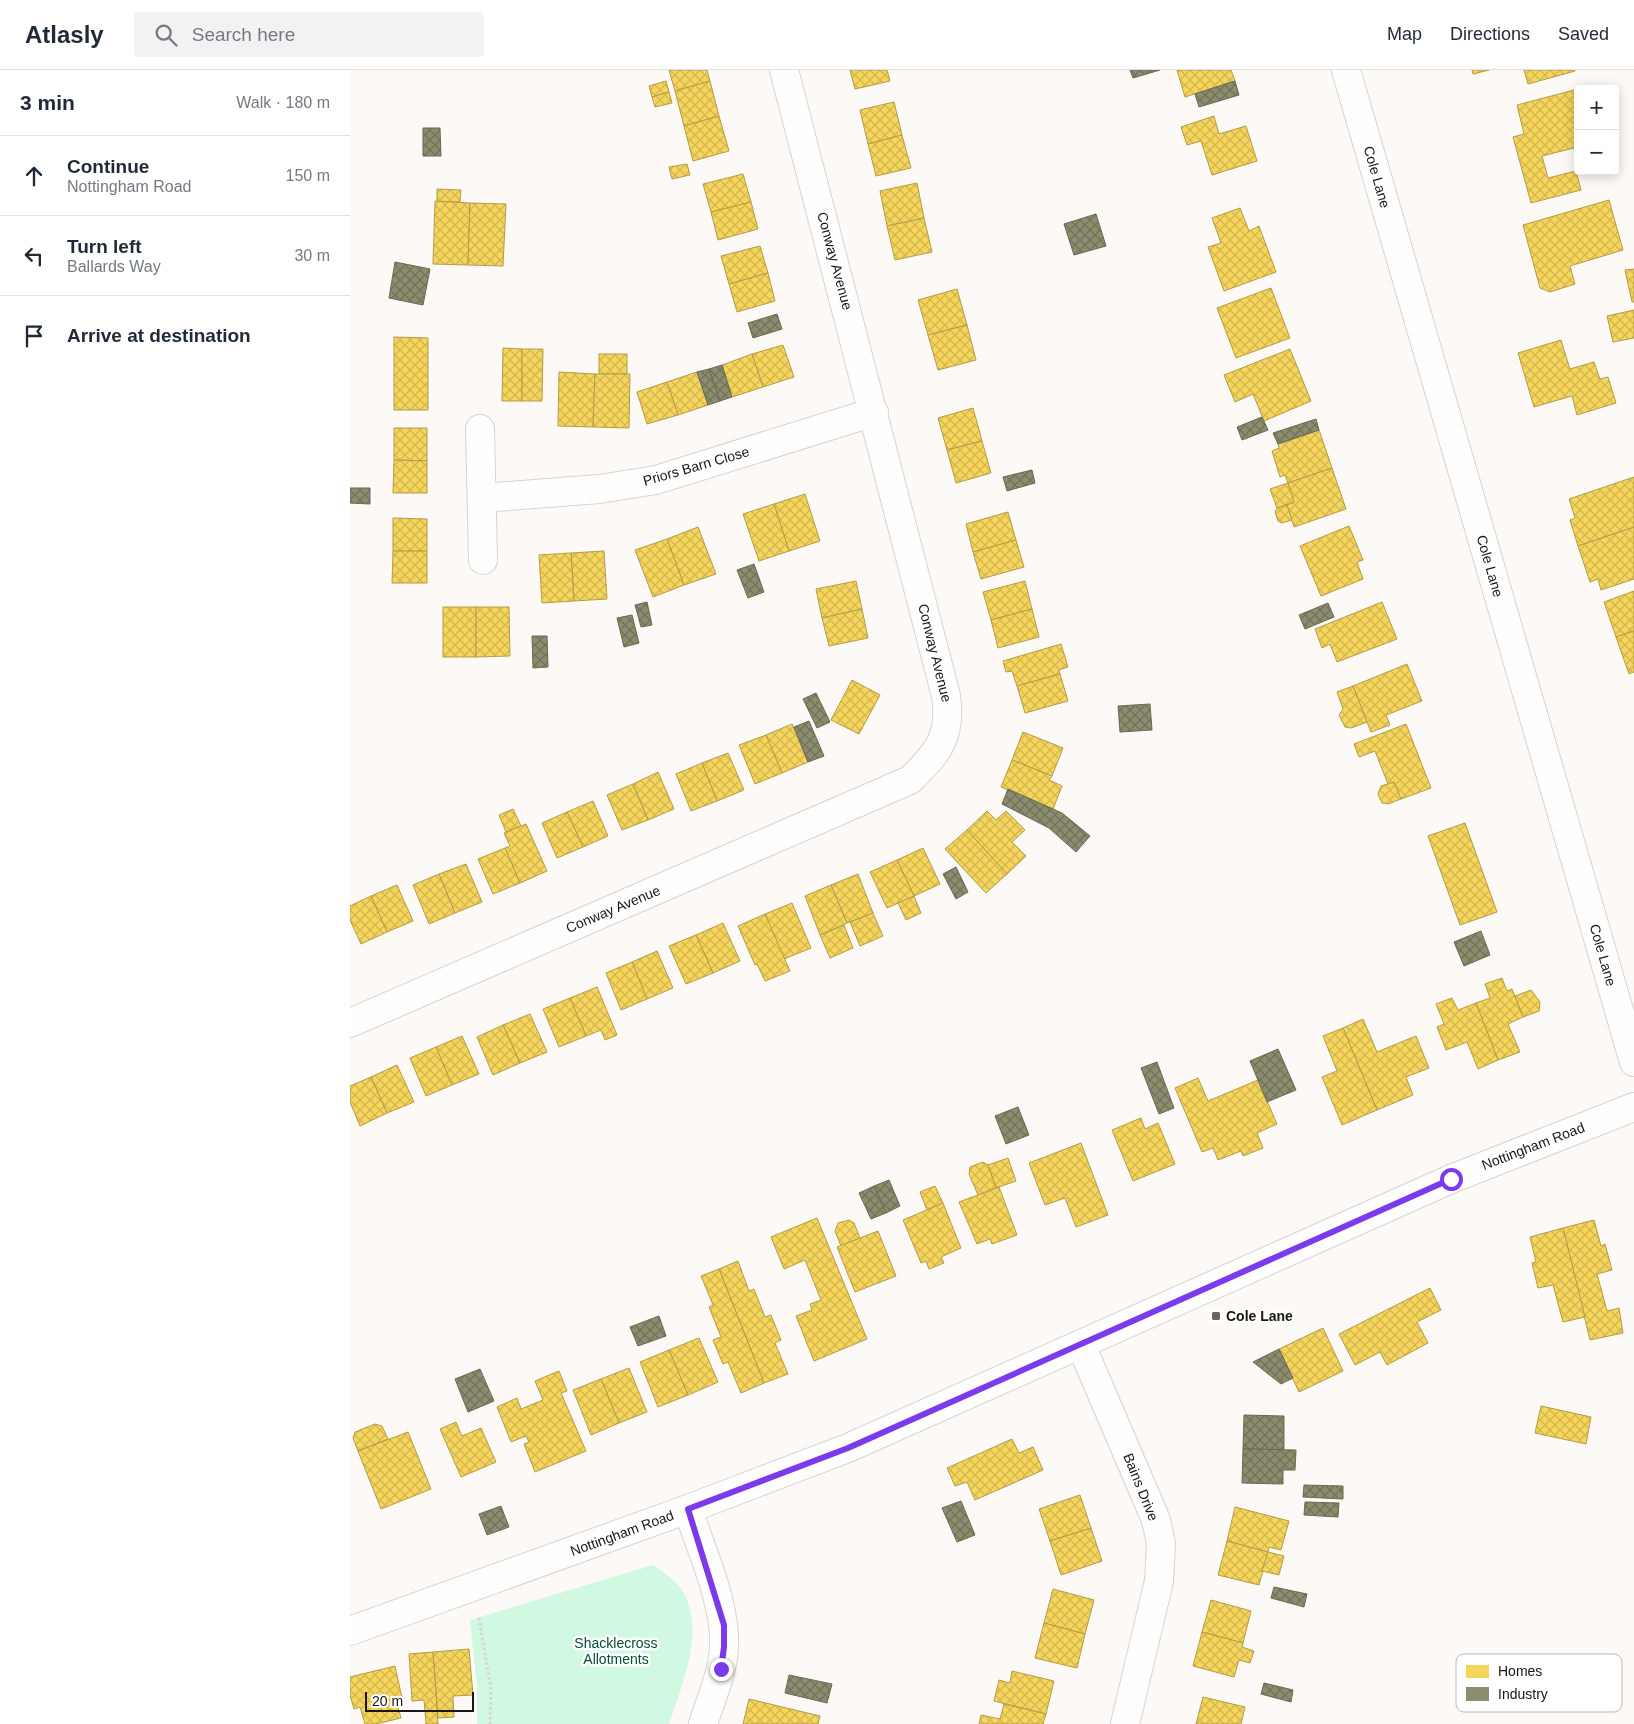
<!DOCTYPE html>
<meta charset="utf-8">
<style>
body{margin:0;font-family:Arial,sans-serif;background:#f2f2f3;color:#1f2937}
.controls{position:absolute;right:15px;top:15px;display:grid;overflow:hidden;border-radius:5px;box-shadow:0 2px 12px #0003}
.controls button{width:45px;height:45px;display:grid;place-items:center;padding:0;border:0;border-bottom:1px solid #e0e1e3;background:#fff;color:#1f2937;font:25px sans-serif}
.scale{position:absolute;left:15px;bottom:12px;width:109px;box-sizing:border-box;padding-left:5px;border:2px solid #1a1611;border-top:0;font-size:14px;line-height:18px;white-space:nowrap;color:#1a1611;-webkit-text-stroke:4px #fff;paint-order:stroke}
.stop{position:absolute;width:15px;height:15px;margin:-11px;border:4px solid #7c3aed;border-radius:50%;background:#fff}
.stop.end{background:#7c3aed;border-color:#fff;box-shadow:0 1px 5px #0008}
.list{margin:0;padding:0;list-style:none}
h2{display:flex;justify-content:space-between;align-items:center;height:65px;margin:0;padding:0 20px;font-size:21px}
h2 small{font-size:16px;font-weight:400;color:#747a83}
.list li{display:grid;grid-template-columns:32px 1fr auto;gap:15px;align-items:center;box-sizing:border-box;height:80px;padding:0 20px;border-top:1px solid #e0e1e3}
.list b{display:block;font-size:19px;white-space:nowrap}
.list p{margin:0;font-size:16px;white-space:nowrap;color:#747a83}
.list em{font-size:16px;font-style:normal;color:#747a83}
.icon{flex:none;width:28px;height:28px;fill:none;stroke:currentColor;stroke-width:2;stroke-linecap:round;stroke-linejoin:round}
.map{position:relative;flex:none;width:1284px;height:1654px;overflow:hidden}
header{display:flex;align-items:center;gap:30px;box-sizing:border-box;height:70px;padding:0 25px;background:#fff;border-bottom:1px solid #e0e1e3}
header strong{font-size:24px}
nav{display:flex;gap:28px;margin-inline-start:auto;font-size:18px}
.search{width:350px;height:45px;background:#f2f2f3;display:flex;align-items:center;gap:12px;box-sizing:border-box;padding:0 18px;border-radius:5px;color:#747a83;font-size:19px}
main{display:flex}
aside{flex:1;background:#fff}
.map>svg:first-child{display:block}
.garden{fill:#d1f8e1}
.homes{fill:url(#homes-cross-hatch);stroke:#b49c46}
.industry{fill:url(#industry-cross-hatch);stroke:#6a6952}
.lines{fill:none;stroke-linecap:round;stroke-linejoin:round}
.minor-casing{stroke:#d7d3d0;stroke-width:30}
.secondary-casing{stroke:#d7d3d0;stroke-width:30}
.path{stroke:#d7d5d4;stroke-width:3;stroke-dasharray:2.5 2.5;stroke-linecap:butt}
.minor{stroke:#fffefe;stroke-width:28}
.secondary{stroke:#fffefe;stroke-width:28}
.route{stroke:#7c3aed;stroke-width:6}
.poi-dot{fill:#696562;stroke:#fff;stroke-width:2}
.labels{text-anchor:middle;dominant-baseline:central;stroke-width:5;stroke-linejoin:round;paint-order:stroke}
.street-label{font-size:14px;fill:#1a1611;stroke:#fff}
.poi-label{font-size:14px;font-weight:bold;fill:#1a1611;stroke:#fff;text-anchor:start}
.park-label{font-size:14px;fill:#044e31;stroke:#fff}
.key{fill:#fff;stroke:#bab9b8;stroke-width:1}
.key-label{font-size:14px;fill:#1a1611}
</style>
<header>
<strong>Atlasly</strong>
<div class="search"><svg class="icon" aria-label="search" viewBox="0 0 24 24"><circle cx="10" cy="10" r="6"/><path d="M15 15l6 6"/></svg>Search here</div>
<nav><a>Map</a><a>Directions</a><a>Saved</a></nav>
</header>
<main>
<aside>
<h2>3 min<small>Walk · 180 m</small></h2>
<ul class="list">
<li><svg class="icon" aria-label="ahead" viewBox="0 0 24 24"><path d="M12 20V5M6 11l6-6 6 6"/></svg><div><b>Continue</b><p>Nottingham Road</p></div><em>150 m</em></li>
<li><svg class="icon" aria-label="left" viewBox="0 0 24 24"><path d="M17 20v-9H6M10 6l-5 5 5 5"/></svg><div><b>Turn left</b><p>Ballards Way</p></div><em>30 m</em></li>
<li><svg class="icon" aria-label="arrive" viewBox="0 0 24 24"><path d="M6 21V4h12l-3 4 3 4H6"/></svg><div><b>Arrive at destination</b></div></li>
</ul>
</aside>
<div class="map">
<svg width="1284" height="1654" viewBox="0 0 1284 1654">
<defs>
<pattern id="homes-cross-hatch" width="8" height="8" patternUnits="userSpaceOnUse" patternTransform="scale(1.25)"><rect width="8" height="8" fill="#f6d55c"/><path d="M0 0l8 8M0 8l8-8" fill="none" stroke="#d2b64f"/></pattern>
<pattern id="industry-cross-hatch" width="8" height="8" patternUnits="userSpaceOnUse" patternTransform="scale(1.25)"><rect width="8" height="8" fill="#8c8c6e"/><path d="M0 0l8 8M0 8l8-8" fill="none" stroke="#727159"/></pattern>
</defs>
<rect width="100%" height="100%" fill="#fcf9f7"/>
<path class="garden" d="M303 1495C311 1501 321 1507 327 1514 360 1550 332 1615 319 1654H127V1617L120 1550Z"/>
<g class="homes">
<path d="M319 0H357L360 11 325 21Z"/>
<path d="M500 0H537L540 11 505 19Z"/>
<path d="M827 0H881L885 11 835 27Z"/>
<path d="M1122 0H1139L1123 4Z"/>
<path d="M1174 0H1225V1L1178 14Z"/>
<path d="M316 11 319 22 302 27 299 16Z"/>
<path d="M360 11 369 46 334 56 325 21Z"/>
<path d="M1228 19V77L1192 86 1198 108 1226 101 1231 120 1181 133 1163 67 1174 64 1167 35Z"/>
<path d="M319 22 322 33 305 37 302 27Z"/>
<path d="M544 32 552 65 518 74 510 40Z"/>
<path d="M369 46 379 81 343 91 334 56Z"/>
<path d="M864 46 869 64 896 56 907 91 862 105 851 71 837 75 831 57Z"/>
<path d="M552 65 561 98 526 106 518 74Z"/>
<path d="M337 94 340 105 322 109 319 97Z"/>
<path d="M393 104 401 132 361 142 353 114Z"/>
<path d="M567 113 574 148 537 156 530 121Z"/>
<path d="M87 119 111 120 110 132H87Z"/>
<path d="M1259 130 1273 180 1220 196 1225 214 1200 222 1190 218 1173 155Z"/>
<path d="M85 131 120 133 118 195 83 194Z"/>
<path d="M401 132 408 159 368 170 361 142Z"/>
<path d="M120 133 156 134 153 196 118 195Z"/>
<path d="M890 138 899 161 909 156 926 202 874 221 858 177 871 173 862 148Z"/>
<path d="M574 148 582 182 545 190 537 156Z"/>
<path d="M410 176 418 203 379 214 371 186Z"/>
<path d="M1284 199V232H1282L1275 200Z"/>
<path d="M418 203 425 231 387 242 379 214Z"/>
<path d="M921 218 940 268 886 288 867 238Z"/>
<path d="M607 219 617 255 578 265 568 230Z"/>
<path d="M1284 240V268L1263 272 1257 246Z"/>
<path d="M617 255 626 290 588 300 578 265Z"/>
<path d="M44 267 78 268V340H44Z"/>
<path d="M1211 270 1220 299 1244 292 1250 309 1258 307 1266 333 1227 345 1222 326 1184 337 1168 283Z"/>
<path d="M433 275 444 307 413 317 402 284Z"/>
<path d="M153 278 172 279V331H152Z"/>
<path d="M172 279H193L192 331H172Z"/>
<path d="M940 279 961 331 914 351 903 324 885 332 874 305Z"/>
<rect x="249" y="284" width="28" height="20"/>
<path d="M402 284 413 317 382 327 372 295Z"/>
<path d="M209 302 245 304 243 357 208 356Z"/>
<path d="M347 302 358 335 328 345 317 312Z"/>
<path d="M245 304H280L279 358 243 357Z"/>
<path d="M317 312 328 345 297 354 287 322Z"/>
<path d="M623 338 632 371 597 380 588 348Z"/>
<path d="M44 358H77V391L44 390Z"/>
<path d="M969 360 982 398 938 413 935 405 930 407 922 381 929 378 928 374Z"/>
<path d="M632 371 641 403 606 413 597 380Z"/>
<path d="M44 390 77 391V423H43Z"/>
<path d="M982 398 996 439 944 457 937 435 944 432 938 413Z"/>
<path d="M1284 407V457L1228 476 1220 450 1225 448 1219 429Z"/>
<path d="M938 413 944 432 927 438 920 419Z"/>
<path d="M455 424 470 471 439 481 424 434Z"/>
<path d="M424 434 439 481 409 491 393 444Z"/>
<path d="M937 435 942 450 932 453 928 451 925 442 927 438Z"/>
<path d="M658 442 666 470 623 482 616 454Z"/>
<path d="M43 448 77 449V481H43Z"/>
<path d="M999 456 1013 490 1007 492 1013 509 971 526 950 476Z"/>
<path d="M348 457 366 504 334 515 317 469Z"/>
<path d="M1284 457V509L1251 520 1248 509 1240 512 1228 476Z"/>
<path d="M317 469 334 515 303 527 285 480Z"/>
<path d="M666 470 674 497 631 509 623 482Z"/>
<path d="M43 481H77V513H42Z"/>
<path d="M254 481 257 529 224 531 221 483Z"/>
<path d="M221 483 224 531 192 533 189 485Z"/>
<path d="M506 511 512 539 472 548 466 519Z"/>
<path d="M675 511 682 539 641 550 633 522Z"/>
<path d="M1284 521V561L1266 567 1254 532Z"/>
<path d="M1032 532 1047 569 987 592 980 574 972 578 965 559Z"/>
<rect x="93" y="537" width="33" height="50"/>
<path d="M126 537H159L160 586 126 587Z"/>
<path d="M512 539 518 568 479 576 472 548Z"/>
<path d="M682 539 689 567 648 578 641 550Z"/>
<path d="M1284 561V602L1279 604 1266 567Z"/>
<path d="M711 574 718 597 709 600 710 604 667 616 662 601 656 602 653 591Z"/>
<path d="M1057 594 1072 631 1036 645 1040 655 1021 662 1003 616Z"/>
<path d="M710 604 718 631 675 643 667 616Z"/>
<path d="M502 610 530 625 509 664 481 650Z"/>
<path d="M1003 616 1017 652 1001 658 995 657 989 645 993 639 987 622Z"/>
<path d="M442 654 458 692 432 703 416 665Z"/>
<path d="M1056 654 1081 718 1051 729 1044 712 1038 714 1025 681 1009 687 1004 674Z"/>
<path d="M673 662 713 678 702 706 662 690Z"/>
<path d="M416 665 432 703 405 714 389 675Z"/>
<path d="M378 683 394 720 367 731 352 693Z"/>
<path d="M662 690 702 706 699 710 712 716 703 739 651 717Z"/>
<path d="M352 693 367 731 341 741 326 704Z"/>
<path d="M308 702 324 739 298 750 283 714Z"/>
<path d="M1044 712 1051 729 1038 734 1032 733 1028 724 1031 716Z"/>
<path d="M283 714 298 750 272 760 257 725Z"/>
<path d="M243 731 258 766 233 777 217 742Z"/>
<path d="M163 739 171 756 156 762 149 745Z"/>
<path d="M637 741 646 750 656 741 675 760 662 772 676 786 657 804 617 760Z"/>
<path d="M217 742 233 777 207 788 192 753Z"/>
<path d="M1115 753 1147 842 1110 855 1078 766Z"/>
<path d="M176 754 197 801 170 813 155 778 160 776 154 763Z"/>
<path d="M617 760 657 804 636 823 595 779Z"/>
<path d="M155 778 170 813 143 824 128 789Z"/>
<path d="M573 778 590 814 564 826 547 790Z"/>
<path d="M547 790 564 826 537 838 520 802Z"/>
<path d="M116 794 132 832 105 843 89 804Z"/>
<path d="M89 804 105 843 79 854 63 815Z"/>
<path d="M508 804 523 843 497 853 481 815Z"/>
<path d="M47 815 63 851 37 862 21 826Z"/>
<path d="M481 815 497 853 470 865 455 826Z"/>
<path d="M21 826 37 862 11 874 0 850V836Z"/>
<path d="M564 826 571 843 556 850 548 833Z"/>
<path d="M442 833 461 878 434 889 415 844Z"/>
<path d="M523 843 533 866 510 876 500 852Z"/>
<path d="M415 844 440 901 415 911 407 894 405 895 388 856Z"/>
<path d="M373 853 390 891 363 903 346 865Z"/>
<path d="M494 855 503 878 480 888 470 865Z"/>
<path d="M346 865 363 903 336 914 319 876Z"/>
<path d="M307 881 323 918 297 929 282 892Z"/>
<path d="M282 892 297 929 271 940 256 903Z"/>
<path d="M1152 908 1157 921 1162 919 1173 947 1158 954 1170 982 1148 990 1126 933 1140 928 1135 914Z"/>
<path d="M247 917 267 965 255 970 251 960 236 966 220 928Z"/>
<path d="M1181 920 1190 932 1189 941 1173 947 1165 926Z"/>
<path d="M220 928 236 966 209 977 193 939Z"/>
<path d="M1102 928 1108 940 1126 933 1148 990 1128 999 1117 972 1096 980 1087 957 1094 954 1086 934Z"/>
<path d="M180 944 197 982 170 993 153 955Z"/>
<path d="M1013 949 1027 982 1066 966 1079 998 1056 1007 1063 1025 1027 1040 993 958Z"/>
<path d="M153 955 170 993 143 1005 127 967Z"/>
<path d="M993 958 1027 1040 992 1055 972 1007 987 1001 973 966Z"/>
<path d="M112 966 129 1004 102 1015 86 977Z"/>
<path d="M86 977 102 1015 76 1026 60 988Z"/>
<path d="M47 995 64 1032 37 1043 21 1007Z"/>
<path d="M21 1007 37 1043 10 1056 0 1032V1016Z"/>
<path d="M848 1008 858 1031 908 1010 927 1054 907 1063 913 1078 893 1086 891 1081 868 1090 863 1078 852 1082 825 1018Z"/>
<path d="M791 1048 795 1059 808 1053 825 1094 783 1111 762 1060Z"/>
<path d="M731 1073 758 1145 726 1157 715 1128 695 1135 679 1093Z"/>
<path d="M658 1088 666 1111 646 1118 638 1095Z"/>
<path d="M633 1092 638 1095 646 1118 628 1125 619 1104 620 1097Z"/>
<path d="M585 1116 593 1133 577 1140 570 1122Z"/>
<path d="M649 1117 667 1165 642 1174 640 1169 627 1174 609 1132Z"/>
<path d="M593 1133 611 1178 591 1187 594 1193 579 1199 576 1191 571 1193 553 1150Z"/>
<path d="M467 1148 517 1269 464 1291 446 1246 462 1240 460 1234 471 1230 455 1190 434 1199 421 1167Z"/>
<path d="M499 1150 504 1153 510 1168 491 1176 485 1161 488 1153Z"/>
<path d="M1244 1150 1251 1176 1255 1174 1262 1200 1247 1204 1257 1241 1269 1238 1273 1263 1240 1270 1213 1158Z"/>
<path d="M1213 1158 1235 1247 1213 1252 1203 1215 1188 1218 1182 1193 1186 1192 1180 1167Z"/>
<path d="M528 1161 546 1206 505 1222 487 1177Z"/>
<path d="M388 1191 399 1221 404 1219 415 1247 421 1245 431 1270 425 1273 438 1304 414 1313 369 1199Z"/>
<path d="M369 1199 414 1313 391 1323 378 1292 373 1294 363 1270 371 1267 359 1237 363 1235 351 1206Z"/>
<path d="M1080 1218 1091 1240 1067 1252 1078 1273 1037 1295 1030 1282 1005 1295 989 1264Z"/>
<path d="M973 1258 993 1301 949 1322 929 1279Z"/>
<path d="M349 1268 368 1312 338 1325 319 1280Z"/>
<path d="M319 1280 338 1325 308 1337 290 1292Z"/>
<path d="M279 1298 297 1342 269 1353 251 1309Z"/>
<path d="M209 1301 217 1321 211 1323 236 1381 185 1402 174 1374 179 1372 176 1366 161 1372 147 1337 167 1328 171 1339 193 1330 185 1311Z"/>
<path d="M251 1309 269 1353 241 1365 223 1320Z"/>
<path d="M1191 1336 1241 1347 1236 1374 1185 1363Z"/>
<path d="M106 1352 112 1366 131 1358 146 1392 111 1407 90 1359Z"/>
<path d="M25 1354 32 1356 38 1369 8 1381 3 1368 5 1362Z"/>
<path d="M58 1362 81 1419 31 1439 8 1381Z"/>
<path d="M662 1369 669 1383 683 1377 693 1400 625 1430 617 1412 605 1416 597 1398Z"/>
<path d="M730 1425 741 1458 700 1471 689 1439Z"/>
<path d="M885 1437 939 1451 931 1480 919 1477 918 1482 877 1471Z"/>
<path d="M741 1458 752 1491 711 1505 700 1471Z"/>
<path d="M877 1471 918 1482 909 1515 868 1505Z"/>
<path d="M918 1482 934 1486 929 1505 912 1501Z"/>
<path d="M703 1519 744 1530 735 1564 694 1553Z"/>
<path d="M861 1530 901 1541 893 1573 852 1562Z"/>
<path d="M694 1553 735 1564 727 1598 685 1588Z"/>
<path d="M852 1562 893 1573 892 1577 904 1581 900 1593 889 1590 884 1607 843 1596Z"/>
<path d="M119 1579 123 1625 103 1626 104 1647 88 1648 83 1582Z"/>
<path d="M83 1582 88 1654H76L74 1630 62 1631 59 1584Z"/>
<path d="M45 1596 52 1628 46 1629 51 1648 26 1654H15L10 1637 4 1639 0 1625V1607Z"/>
<path d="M662 1601 704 1611 696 1644 644 1631 649 1610 660 1613Z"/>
<path d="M853 1627 895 1637 891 1654H846Z"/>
<path d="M399 1629 470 1646 468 1654H393Z"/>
<path d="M654 1634 696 1644 693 1654H629L631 1645 650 1649Z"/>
</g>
<g class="industry">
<path d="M780 0H810L783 8Z"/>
<path d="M885 11 889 25 849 37 845 24Z"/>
<path d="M73 58H90L91 86H73Z"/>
<path d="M746 144 756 176 724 185 714 154Z"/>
<path d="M45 192 80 199 73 235 39 228Z"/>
<path d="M427 244 432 259 403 268 398 253Z"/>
<path d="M372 295 382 327 370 331 359 299Z"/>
<path d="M359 299 370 331 358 335 347 302Z"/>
<path d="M912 347 918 360 892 370 887 357Z"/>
<path d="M966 349 969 360 928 374 923 363Z"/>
<path d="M682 400 685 413 657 421 653 407Z"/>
<path d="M0 418H20V434L0 433Z"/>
<path d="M404 494 414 522 398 528 387 500Z"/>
<path d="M297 532 302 555 291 557 285 535Z"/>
<path d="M978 533 984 547 955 559 949 545Z"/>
<path d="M282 545 289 573 274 577 267 548Z"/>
<path d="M182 566H197L198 597 183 598Z"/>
<path d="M466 623 480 652 467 658 453 629Z"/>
<path d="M800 634 802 660 770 662 768 636Z"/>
<path d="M459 651 474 686 458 692 444 657Z"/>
<path d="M658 719 712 743 740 766 726 782 699 758 652 734Z"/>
<path d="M606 797 618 822 606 829 593 804Z"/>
<path d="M1131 861 1140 885 1114 896 1104 872Z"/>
<path d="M928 979 946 1020 917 1032 900 991Z"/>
<path d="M807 992 824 1038 809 1044 791 998Z"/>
<path d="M668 1037 679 1065 656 1074 645 1046Z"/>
<path d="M539 1110 550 1136 536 1143 524 1116Z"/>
<path d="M524 1116 536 1143 521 1149 509 1123Z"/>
<path d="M309 1246 316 1266 288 1276 280 1257Z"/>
<path d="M929 1279 943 1308 931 1314 903 1292Z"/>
<path d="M130 1299 144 1331 118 1342 105 1309Z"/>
<path d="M894 1345 934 1346V1380L893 1379Z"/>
<path d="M893 1379 946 1380 945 1400H933V1414L892 1413Z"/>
<path d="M954 1415 993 1416V1429L953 1427Z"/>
<path d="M611 1431 625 1465 607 1472 592 1438Z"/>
<path d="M955 1432 989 1433 988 1447 954 1445Z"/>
<path d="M151 1436 159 1457 137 1465 129 1444Z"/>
<path d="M924 1517 957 1524 954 1537 921 1528Z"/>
<path d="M439 1605 482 1614 477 1633 435 1623Z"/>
<path d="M914 1613 943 1620 941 1632 911 1624Z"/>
</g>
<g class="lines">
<defs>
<g id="minor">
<path d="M996 0 1284 992"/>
<path d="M130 359 133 490"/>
<path d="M132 428 249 419 306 410 524 342"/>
<path d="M0 953 560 710C588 683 602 666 596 626L434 0"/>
<path d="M731 1275 806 1450 811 1473 809 1511 775 1654"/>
<path d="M338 1439C351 1480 376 1533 374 1576 373 1603 361 1629 353 1654"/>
</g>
<path id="secondary" d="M0 1561 338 1439 498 1378 1101 1109 1284 1037"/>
</defs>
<use href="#minor" class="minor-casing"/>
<use href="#secondary" class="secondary-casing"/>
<path class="path" d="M129 1548 141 1619 140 1654"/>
<use href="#minor" class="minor"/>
<use href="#secondary" class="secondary"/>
</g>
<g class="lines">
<path class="route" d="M371 1599 374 1577V1555L338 1439 498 1378 1101 1109"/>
</g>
<rect class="poi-dot" x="861" y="1241" width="10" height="10" rx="2.5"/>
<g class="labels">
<g class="street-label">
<text transform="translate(1027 107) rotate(74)">Cole Lane</text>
<text transform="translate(485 191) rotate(75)">Conway Avenue</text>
<text transform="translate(346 396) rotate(-16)">Priors Barn Close</text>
<text transform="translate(1140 496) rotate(74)">Cole Lane</text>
<text transform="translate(585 583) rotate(76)">Conway Avenue</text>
<text transform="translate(263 839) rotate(-23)">Conway Avenue</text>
<text transform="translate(1253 885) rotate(74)">Cole Lane</text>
<text transform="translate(1183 1076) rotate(-21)">Nottingham Road</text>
<text transform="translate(791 1417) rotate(68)">Bains Drive</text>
<text transform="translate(272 1463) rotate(-20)">Nottingham Road</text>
</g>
<g class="poi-label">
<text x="876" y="1246">Cole Lane</text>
</g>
<g class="park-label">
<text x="266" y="1573">Shacklecross<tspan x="266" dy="16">Allotments</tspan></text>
</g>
</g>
<rect x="1106" y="1584" width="166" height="58" rx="8" class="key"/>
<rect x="1116" y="1595" width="23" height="13" fill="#f6d55c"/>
<rect x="1116" y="1617" width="23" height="14" fill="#8c8c6e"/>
<g class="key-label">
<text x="1148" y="1606">Homes</text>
<text x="1148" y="1629">Industry</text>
</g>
</svg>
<div class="controls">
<button>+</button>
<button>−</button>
</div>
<div class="scale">20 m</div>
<div class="stop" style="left:1101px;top:1109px"></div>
<div class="stop end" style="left:371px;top:1599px"></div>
</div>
</main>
